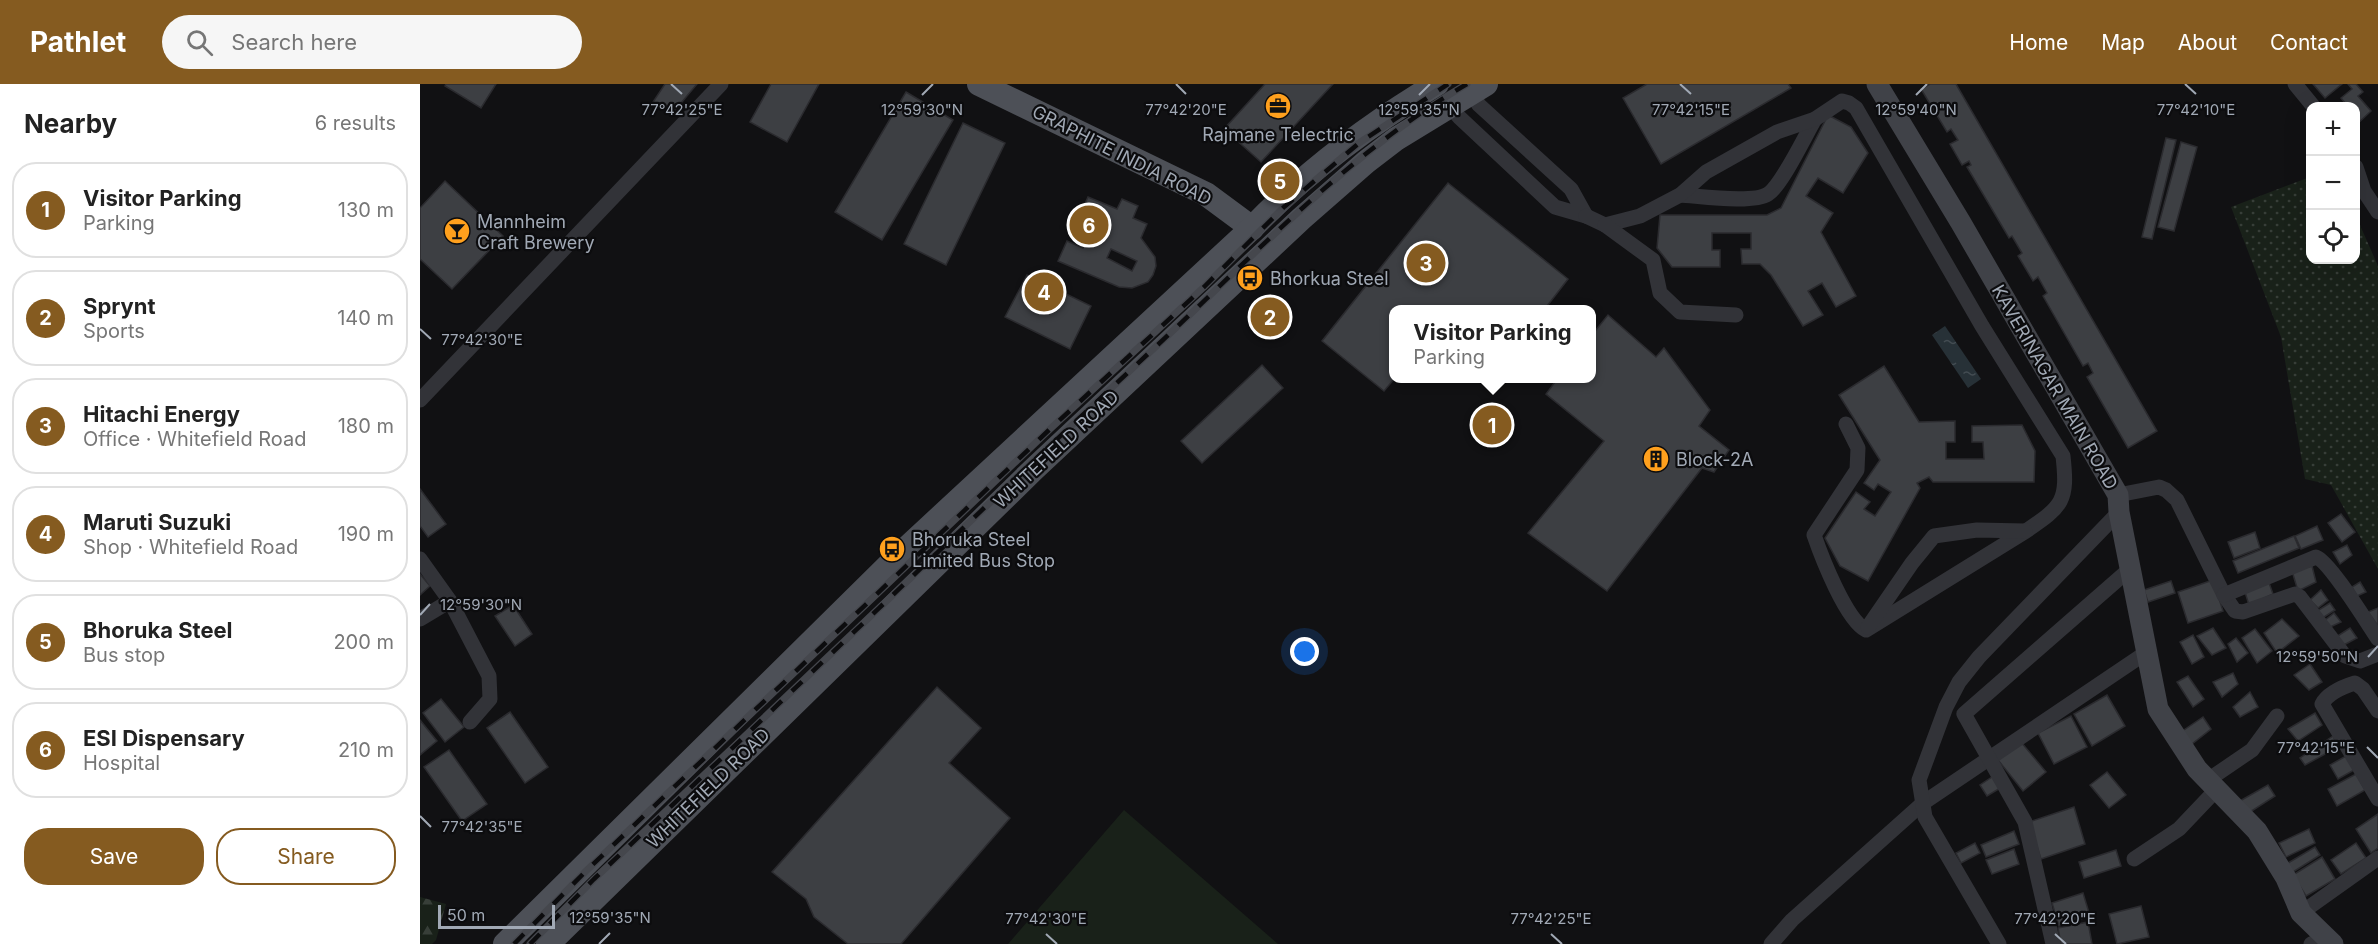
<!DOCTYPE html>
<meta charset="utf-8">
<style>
body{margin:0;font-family:Inter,sans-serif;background:#f6f6f6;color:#222}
.controls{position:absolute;right:18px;top:18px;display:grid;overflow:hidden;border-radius:12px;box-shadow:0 6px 24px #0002}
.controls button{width:54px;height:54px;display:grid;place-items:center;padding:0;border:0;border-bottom:2px solid #e0e0e0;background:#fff;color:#222;font:30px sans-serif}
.scale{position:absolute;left:18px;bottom:15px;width:117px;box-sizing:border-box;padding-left:6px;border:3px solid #a1a9b5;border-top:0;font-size:16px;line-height:21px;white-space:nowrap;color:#a1a9b5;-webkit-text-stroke:4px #0c0c0e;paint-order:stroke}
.you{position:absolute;left:885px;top:568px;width:21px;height:21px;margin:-15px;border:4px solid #fff;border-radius:50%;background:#1a73e8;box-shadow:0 0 0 9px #1a73e833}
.badge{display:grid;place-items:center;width:39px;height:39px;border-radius:50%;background:#855b20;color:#fff;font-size:20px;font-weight:700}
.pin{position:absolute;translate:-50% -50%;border:3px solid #fff;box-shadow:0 2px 6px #0006}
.popup{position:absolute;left:969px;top:221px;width:207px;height:78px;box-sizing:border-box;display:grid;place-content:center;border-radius:12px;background:#fff;filter:drop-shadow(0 2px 4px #0005);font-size:20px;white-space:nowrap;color:#767676}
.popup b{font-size:22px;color:#222}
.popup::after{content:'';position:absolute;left:50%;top:100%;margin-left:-12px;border:12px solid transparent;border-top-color:#fff}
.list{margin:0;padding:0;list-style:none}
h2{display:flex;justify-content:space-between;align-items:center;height:78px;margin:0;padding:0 24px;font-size:26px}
h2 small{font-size:20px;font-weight:400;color:#767676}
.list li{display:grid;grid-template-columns:39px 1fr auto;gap:18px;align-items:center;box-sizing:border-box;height:96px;margin:0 12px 12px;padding:0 12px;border:2px solid #e0e0e0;border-radius:24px}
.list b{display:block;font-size:22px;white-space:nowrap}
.list p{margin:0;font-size:20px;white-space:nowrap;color:#767676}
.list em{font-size:20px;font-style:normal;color:#767676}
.actions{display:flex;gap:12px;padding:18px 24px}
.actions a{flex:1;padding:14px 0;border:2px solid #855b20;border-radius:24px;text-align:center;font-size:21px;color:#855b20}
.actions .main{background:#855b20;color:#fff}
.icon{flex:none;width:33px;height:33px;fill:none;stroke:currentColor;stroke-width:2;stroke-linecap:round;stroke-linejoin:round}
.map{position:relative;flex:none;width:1958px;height:860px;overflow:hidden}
header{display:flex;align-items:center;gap:36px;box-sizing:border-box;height:84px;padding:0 30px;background:#855b20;color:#fff}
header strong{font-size:28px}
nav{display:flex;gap:33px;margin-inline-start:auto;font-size:21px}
.search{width:420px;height:54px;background:#f6f6f6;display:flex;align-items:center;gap:15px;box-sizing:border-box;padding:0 21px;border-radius:33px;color:#767676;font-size:22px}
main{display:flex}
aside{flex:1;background:#fff}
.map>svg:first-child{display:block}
.grass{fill:url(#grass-dots)}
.forest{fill:url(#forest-firs)}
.green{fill:#192119}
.water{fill:url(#water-ripples)}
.building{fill:#3d3f43;stroke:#2b2b2f;stroke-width:1.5;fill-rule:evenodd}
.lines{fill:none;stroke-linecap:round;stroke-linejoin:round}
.street{stroke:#323338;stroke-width:15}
.secondary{stroke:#404248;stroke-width:21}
.primary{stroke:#4d5057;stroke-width:24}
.rail-casing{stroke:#45474d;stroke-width:7}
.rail{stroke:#0c0c0e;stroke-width:4.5;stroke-dasharray:14;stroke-linecap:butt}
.ticks{fill:none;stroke:#a1a9b5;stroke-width:2}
.labels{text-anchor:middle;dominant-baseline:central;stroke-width:4.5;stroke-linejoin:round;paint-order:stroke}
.poi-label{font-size:18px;fill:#a1a9b5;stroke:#0c0c0e;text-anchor:start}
.street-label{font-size:18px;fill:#a1a9b5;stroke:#0c0c0e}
.ticks-label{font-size:15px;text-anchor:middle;fill:#a1a9b5;stroke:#0c0c0e;stroke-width:4.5;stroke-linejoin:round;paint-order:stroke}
</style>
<header>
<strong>Pathlet</strong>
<div class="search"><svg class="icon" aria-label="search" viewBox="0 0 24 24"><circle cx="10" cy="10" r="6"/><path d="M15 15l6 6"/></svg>Search here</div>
<nav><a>Home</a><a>Map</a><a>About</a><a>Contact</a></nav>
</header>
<main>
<aside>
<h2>Nearby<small>6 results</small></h2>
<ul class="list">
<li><span class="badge">1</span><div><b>Visitor Parking</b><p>Parking</p></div><em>130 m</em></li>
<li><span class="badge">2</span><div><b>Sprynt</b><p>Sports</p></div><em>140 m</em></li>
<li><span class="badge">3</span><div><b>Hitachi Energy</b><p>Office · Whitefield Road</p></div><em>180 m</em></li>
<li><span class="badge">4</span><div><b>Maruti Suzuki</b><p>Shop · Whitefield Road</p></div><em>190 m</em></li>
<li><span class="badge">5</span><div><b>Bhoruka Steel</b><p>Bus stop</p></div><em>200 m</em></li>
<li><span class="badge">6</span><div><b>ESI Dispensary</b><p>Hospital</p></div><em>210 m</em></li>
</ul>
<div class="actions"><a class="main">Save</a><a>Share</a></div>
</aside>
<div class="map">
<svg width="1958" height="860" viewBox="0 0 1958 860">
<defs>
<pattern id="grass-dots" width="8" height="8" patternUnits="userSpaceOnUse" patternTransform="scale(1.5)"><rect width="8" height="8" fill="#192119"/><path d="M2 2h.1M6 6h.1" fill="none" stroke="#373e38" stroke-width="1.8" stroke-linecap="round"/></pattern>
<pattern id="forest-firs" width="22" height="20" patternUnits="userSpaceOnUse" patternTransform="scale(1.5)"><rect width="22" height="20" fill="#192119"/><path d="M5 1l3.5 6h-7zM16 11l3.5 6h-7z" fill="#373e38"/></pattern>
<pattern id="water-ripples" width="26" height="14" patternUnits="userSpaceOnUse" patternTransform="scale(1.5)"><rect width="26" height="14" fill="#273137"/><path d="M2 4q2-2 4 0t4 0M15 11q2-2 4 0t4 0" fill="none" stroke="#434c52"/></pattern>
</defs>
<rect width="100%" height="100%" fill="#111113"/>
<path class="grass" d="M1890 93V176H1936V132L1958 182V485L1911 401 1885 395 1861 253 1811 123Z"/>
<path class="forest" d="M0 813 26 820 16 856 12 860H0Z"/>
<path class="green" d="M704 726 858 860H588Z"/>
<path class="water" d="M1525 242 1561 295 1548 304 1512 251Z"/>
<g class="building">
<path d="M26 0H76L61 24 25 2Z"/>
<path d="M245 0H277L251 31 233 18Z"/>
<path d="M351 0H399L367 58 330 38Z"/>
<path d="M845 0H913L841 78 804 45Z"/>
<path d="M1227 0H1368L1371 4 1241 80 1203 14Z"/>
<path d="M1510 0H1536L1737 347 1708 364 1667 293 1673 289 1668 279 1663 282 1623 212 1627 209 1618 193 1613 197 1598 172 1602 169 1592 152 1589 154 1547 83 1551 81 1549 77 1542 81 1530 60 1538 56 1531 45 1527 48 1501 5Z"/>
<path d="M1893 0H1922L1905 14Z"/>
<path d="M1928 0H1936L1943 8 1938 12 1951 27 1936 41V22H1923L1926 20 1921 14 1932 5Z"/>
<path d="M486 8 533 36 462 156 415 128Z"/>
<path d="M1408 31 1431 43 1448 69 1423 109 1398 94 1386 112 1413 129 1401 148 1436 212 1416 223 1402 199 1388 207 1403 231 1383 242 1351 191 1340 180H1322L1321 165H1331V149H1292V166H1300V183H1252L1237 164 1240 131H1347L1361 124Z"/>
<path d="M543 39 585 59 526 181 484 160Z"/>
<path d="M1746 54 1756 56 1732 155 1722 153Z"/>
<path d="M1761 58 1777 63 1754 147 1738 143Z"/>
<path d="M25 97 83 152 32 205 0 175V124Z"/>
<path d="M1028 99 1148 195 1124 226H973V294H975L964 307 902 257Z"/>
<path d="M668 113 697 125 702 115 718 122 713 134 727 140 721 154 735 173 736 182 733 191 728 198 712 204 699 203 638 177 647 157 663 164 675 138 660 131ZM691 165 717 177 712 187 687 174Z"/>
<path d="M607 191 671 222 650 265 585 233Z"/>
<path d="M1188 231 1236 273 1244 264 1290 326 1279 342 1309 366 1294 388 1282 384 1187 507 1108 449 1184 357 1126 310 1138 294H1171V252Z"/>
<path d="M842 281 863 304 782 379 761 357Z"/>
<path d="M1464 282 1499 338 1535 337V358H1526V375H1564L1563 358H1552V342L1602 341 1615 367 1614 398H1513L1509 393 1497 399 1500 404 1448 497 1420 482 1405 454 1436 408 1450 418 1444 425 1455 432 1471 408 1458 400 1454 406 1444 399 1460 376 1419 311Z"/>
<path d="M0 405 26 440 8 453 0 442Z"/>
<path d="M1921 430 1935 448 1922 458 1908 439Z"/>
<path d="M1897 442 1903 456 1881 465 1875 452Z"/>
<path d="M1835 448 1840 464 1814 474 1808 458Z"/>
<path d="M1874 452 1879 464 1818 489 1813 477Z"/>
<path d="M1927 461 1932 471 1920 480 1913 468Z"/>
<path d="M1892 482 1896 498 1878 507 1872 487Z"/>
<path d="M0 490 10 502 0 511Z"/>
<path d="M1793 496 1803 527 1768 539 1758 508Z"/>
<path d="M1848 496 1853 510 1829 521 1824 505Z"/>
<path d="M1751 497 1755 509 1728 518 1724 506Z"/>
<path d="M1940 498 1946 508 1937 512 1932 503Z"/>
<path d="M1901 506 1908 516 1898 524 1890 516Z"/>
<path d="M1910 519 1915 526 1901 535 1897 527Z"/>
<path d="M93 521 112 550 95 562 75 532Z"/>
<path d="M1958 524V542L1948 528Z"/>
<path d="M1914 529 1921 538 1908 544 1904 537Z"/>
<path d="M1862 535 1879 552 1857 569 1844 549Z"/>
<path d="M1793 544 1806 564 1792 571 1777 552Z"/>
<path d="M1930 544 1937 554 1922 562 1916 553Z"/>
<path d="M1835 545 1852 567 1837 579 1822 554Z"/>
<path d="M1773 551 1784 573 1772 580 1760 558Z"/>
<path d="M1816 554 1828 569 1817 578 1808 560Z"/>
<path d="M1890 580 1902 598 1889 606 1874 591Z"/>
<path d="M1813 589 1818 600 1802 613 1793 598Z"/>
<path d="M1768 592 1784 615 1773 623 1757 598Z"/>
<path d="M517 603 561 644 529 679 590 734 481 860H428L394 833 386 815 352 788Z"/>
<path d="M1830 608 1838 623 1820 633 1813 623Z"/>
<path d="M1687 611 1705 642 1672 662 1654 630Z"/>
<path d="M21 615 44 643 25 658 3 629Z"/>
<path d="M90 628 128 683 105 699 67 644Z"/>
<path d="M1895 629 1902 641 1878 657 1868 645Z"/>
<path d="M1651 632 1667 663 1634 680 1618 649Z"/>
<path d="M1783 633 1791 645 1768 663 1761 648Z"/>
<path d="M0 636 17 657 0 671Z"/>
<path d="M1913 652 1918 663 1885 681 1880 674Z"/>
<path d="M1601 658 1626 688 1603 707 1578 676Z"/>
<path d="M29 666 67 720 42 737 4 683Z"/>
<path d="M1926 672 1934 686 1918 695 1910 681Z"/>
<path d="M1687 688 1706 711 1689 724 1670 701Z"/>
<path d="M1936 690 1945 706 1917 722 1908 705Z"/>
<path d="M1575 691 1582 703 1567 712 1560 701Z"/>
<path d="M1848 701 1855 712 1827 730 1818 718Z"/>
<path d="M1654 723 1665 760 1621 775 1609 738Z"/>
<path d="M1958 730V764L1951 769 1936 745Z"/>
<path d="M1889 745 1895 759 1866 773 1859 759Z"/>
<path d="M1594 747 1599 760 1566 773 1561 761Z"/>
<path d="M1555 759 1560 769 1541 779 1536 769Z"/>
<path d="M1936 759 1946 774 1921 790 1911 776Z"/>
<path d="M1895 763 1900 771 1873 788 1868 779Z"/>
<path d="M1594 765 1599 780 1572 790 1566 776Z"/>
<path d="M1696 766 1701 782 1664 794 1659 778Z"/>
<path d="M1902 773 1915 795 1886 812 1873 791Z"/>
<path d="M1663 809 1670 832 1639 842 1632 819Z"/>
<path d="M1721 822 1729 853 1697 860 1689 830Z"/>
<path d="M1668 838 1672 860H1641L1638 844Z"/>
</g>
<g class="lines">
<g class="street">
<path d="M1875 0 1893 22"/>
<path d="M1029 21 1039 33 1135 123 1166 132 1151 105 1059 21 1051 9"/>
<path d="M1936 83 1944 107 1958 128"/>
<path d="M1260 111C1279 112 1333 120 1348 110 1362 101 1385 52 1395 35"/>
<path d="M1166 132 1185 141 1220 132 1260 111 1286 88 1357 48 1395 35 1422 17 1429 19 1436 24 1562 242 1643 372C1648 417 1643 422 1606 447L1446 546C1426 536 1402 474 1394 451L1437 386 1438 364 1426 340"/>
<path d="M1185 141 1233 176 1240 209 1260 228 1316 231"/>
<path d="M0 316 301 0"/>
<path d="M1698 411 1739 403 1746 406 1757 416 1804 511 1815 527 1823 528 1875 510 1880 513 1925 572 1940 577 1958 570"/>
<path d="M0 475 30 517 69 592 70 615 50 638"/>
<path d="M1804 511 1896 473C1910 478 1947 539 1958 555"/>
<path d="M0 535 30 517"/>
<path d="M1448 543 1492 479 1514 452 1557 446 1605 447"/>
<path d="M1958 627 1943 605 1935 599C1922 603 1908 609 1902 620L1958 715"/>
<path d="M1788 696 1832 666 1857 632"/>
<path d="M1714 775 1759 745 1797 705"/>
<path d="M1881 829 1958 774"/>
<path d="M1351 860 1372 836 1503 719 1727 568"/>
<path d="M1579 860 1505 733 1499 696 1526 623 1539 598 1559 573 1699 428"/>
<path d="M1633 860 1605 738 1544 630 1711 484"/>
<path d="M1891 860 1906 853"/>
</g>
<path class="secondary" d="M1457 0 1541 139 1698 411 1699 428 1738 625 1777 685 1837 747 1866 794 1881 829 1913 860"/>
<g class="primary">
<path d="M559 0 786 110 832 144"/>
<path d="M85 860 477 473 832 144C886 88 950 40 1017 0"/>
<path d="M128 860 613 386 882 134 946 78 976 55 1066 0"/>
</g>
<defs>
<g id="rail">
<path d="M94 860 166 787 629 346 784 203 864 123 939 59 1028 0"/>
<path d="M110 860 174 795C360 620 543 442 730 268 832 174 926 70 1047 0"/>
</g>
</defs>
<use href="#rail" class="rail-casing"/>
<use href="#rail" class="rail"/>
</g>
<path class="ticks" d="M251 0 262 10M756 0 766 10M1260 0 1271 10M1765 0 1776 10M502 11 513 0M999 11 1010 0M1496 11 1507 0M0 245 11 255M0 531 10 520M1948 573 1958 562M1947 663 1958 674M0 732 11 743M626 850 637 860M1131 850 1142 860M1635 850 1646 860M179 860 190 849"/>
<defs>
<symbol id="office-disc" viewBox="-11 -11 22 22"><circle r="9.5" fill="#ffa01d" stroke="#0c0c0e"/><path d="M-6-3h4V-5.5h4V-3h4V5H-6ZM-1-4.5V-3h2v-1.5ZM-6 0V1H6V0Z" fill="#111"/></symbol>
<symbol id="bar-disc" viewBox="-11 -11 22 22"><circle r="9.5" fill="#ffa01d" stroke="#0c0c0e"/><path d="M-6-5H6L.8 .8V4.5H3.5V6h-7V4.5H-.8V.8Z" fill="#111"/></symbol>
<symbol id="bus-disc" viewBox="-11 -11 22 22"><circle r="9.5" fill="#ffa01d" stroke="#0c0c0e"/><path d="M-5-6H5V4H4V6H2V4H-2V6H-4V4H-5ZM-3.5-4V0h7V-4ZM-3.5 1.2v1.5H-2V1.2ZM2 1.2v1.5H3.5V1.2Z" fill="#111"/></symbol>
<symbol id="building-disc" viewBox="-11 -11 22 22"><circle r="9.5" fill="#ffa01d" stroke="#0c0c0e"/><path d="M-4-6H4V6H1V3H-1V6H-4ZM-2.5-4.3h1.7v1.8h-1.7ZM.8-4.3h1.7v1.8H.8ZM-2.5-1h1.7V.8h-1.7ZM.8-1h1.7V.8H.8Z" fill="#111"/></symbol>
</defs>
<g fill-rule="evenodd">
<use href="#office-disc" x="843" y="7" width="30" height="30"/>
<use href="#bar-disc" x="22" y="132" width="30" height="30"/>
<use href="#bus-disc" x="815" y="179" width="30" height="30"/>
<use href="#building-disc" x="1221" y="360" width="30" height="30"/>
<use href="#bus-disc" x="457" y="450" width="30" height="30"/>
</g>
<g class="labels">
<g class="poi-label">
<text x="858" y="50" text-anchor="middle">Rajmane Telectric</text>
<text x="57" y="137">Mannheim<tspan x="57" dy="21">Craft Brewery</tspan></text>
<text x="850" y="194">Bhorkua Steel</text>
<text x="1256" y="375">Block-2A</text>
<text x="492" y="455">Bhoruka Steel<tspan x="492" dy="21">Limited Bus Stop</tspan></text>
</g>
<g class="street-label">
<text transform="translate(702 71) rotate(27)">GRAPHITE INDIA ROAD</text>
<text transform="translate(1635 303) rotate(60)">KAVERINAGAR MAIN ROAD</text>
<text transform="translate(636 365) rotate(-43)">WHITEFIELD ROAD</text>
<text transform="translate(288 704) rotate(-44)">WHITEFIELD ROAD</text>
</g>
</g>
<g class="ticks-label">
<text x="262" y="31">77°42'25"E</text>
<text x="766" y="31">77°42'20"E</text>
<text x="1271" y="31">77°42'15"E</text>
<text x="1776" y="31">77°42'10"E</text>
<text x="999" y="31">12°59'35"N</text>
<text x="502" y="31">12°59'30"N</text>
<text x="1496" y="31">12°59'40"N</text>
<text x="62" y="261">77°42'30"E</text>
<text x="61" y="526">12°59'30"N</text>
<text x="1897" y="578">12°59'50"N</text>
<text x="1896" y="669">77°42'15"E</text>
<text x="62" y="748">77°42'35"E</text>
<text x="190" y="839">12°59'35"N</text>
<text x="626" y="840">77°42'30"E</text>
<text x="1131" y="840">77°42'25"E</text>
<text x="1635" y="840">77°42'20"E</text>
</g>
</svg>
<div class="controls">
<button>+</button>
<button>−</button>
<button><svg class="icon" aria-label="locate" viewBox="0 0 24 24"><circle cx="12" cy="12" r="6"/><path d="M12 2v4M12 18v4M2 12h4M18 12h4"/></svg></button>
</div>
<div class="scale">50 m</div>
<div class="you"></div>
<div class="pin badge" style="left:1072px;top:341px">1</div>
<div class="popup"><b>Visitor Parking</b>Parking</div>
<div class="pin badge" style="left:850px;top:233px">2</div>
<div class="pin badge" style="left:1006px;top:179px">3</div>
<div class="pin badge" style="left:624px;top:208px">4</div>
<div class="pin badge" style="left:860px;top:97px">5</div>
<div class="pin badge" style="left:669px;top:141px">6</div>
</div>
</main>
